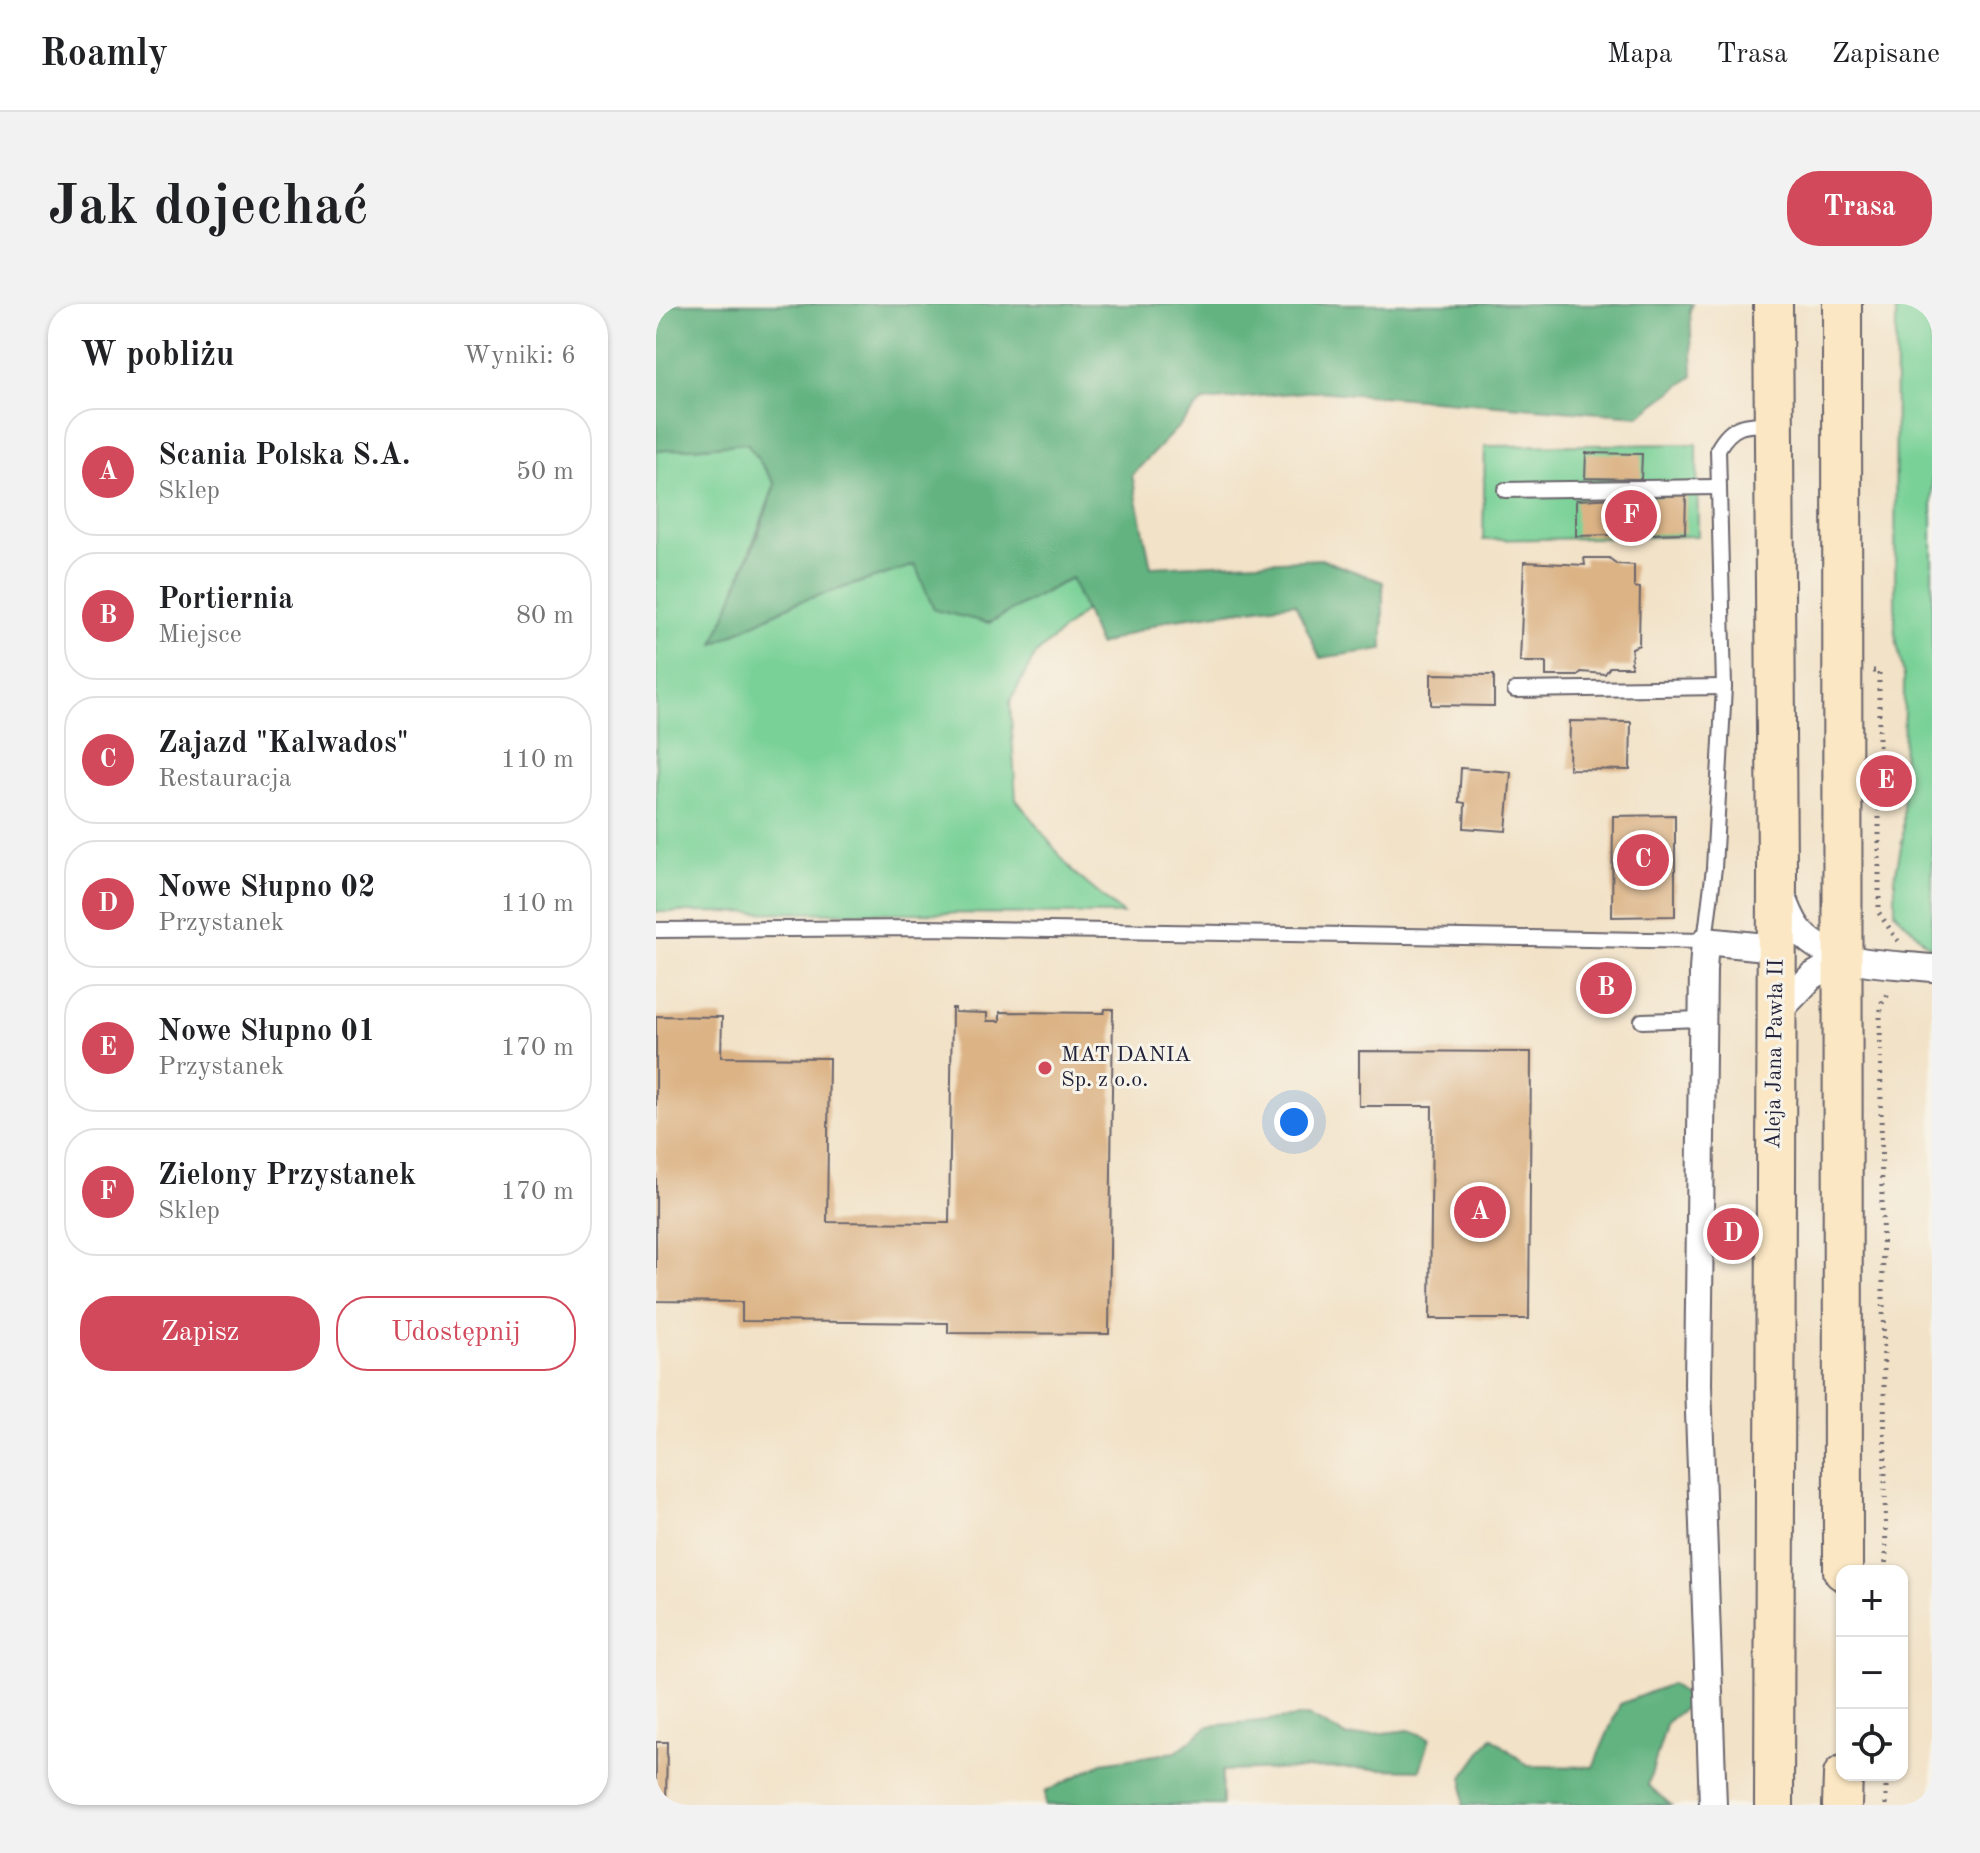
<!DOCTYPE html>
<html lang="pl">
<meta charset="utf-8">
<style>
body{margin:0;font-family:"Old Standard TT",serif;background:#f2f2f2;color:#202124}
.controls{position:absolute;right:24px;bottom:24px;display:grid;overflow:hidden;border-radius:16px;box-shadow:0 2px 6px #0004}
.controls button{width:72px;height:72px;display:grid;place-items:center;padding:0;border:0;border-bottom:2px solid #e0e0e0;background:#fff;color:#202124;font:40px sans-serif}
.you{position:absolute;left:638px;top:818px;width:28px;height:28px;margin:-20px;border:6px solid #fff;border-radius:50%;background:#1a73e8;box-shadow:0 0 0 12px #1a73e833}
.badge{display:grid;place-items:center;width:52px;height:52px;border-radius:50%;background:#d1495b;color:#fff;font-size:26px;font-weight:700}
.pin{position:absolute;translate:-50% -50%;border:4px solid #fff;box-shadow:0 2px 8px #0006}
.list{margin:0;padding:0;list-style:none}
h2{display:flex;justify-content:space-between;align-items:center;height:104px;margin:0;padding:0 32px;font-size:34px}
h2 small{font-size:26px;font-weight:400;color:#757577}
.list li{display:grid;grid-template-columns:52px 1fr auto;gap:24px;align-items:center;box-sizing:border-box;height:128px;margin:0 16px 16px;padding:0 16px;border:2px solid #e0e0e0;border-radius:32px}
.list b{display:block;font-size:30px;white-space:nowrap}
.list p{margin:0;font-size:26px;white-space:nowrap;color:#757577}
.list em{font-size:26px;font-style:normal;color:#757577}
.actions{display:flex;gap:16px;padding:24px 32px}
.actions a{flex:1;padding:18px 0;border:2px solid #d1495b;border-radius:32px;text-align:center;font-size:28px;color:#d1495b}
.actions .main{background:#d1495b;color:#fff}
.icon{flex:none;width:44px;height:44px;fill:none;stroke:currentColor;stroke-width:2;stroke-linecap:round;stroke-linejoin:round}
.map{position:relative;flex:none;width:1276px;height:1501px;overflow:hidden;border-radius:32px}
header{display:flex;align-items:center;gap:48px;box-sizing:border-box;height:112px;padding:0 40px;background:#fff;border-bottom:2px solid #e0e0e0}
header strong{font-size:38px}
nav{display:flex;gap:44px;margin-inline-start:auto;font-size:28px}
.intro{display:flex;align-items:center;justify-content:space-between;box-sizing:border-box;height:192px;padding:0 48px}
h1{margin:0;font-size:56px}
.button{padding:20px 36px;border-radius:32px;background:#d1495b;color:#fff;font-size:28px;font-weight:700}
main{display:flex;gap:48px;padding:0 48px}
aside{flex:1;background:#fff;border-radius:32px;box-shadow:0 2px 6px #0004}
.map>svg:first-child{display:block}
.green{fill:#79d197;stroke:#4e7a69;stroke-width:2}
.forest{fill:#62b380;stroke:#426a5e;stroke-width:2}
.building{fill:#dcb385}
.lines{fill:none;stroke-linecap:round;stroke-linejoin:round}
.lane-casing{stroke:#6b656c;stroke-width:18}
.street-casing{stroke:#6b656c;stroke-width:30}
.secondary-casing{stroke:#6b656c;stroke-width:42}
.path{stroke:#6b656c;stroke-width:5;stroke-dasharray:2 6;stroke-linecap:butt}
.lane{stroke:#fff;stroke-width:14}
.street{stroke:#fff;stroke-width:26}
.secondary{stroke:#fbe7c3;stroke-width:38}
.poi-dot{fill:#d1495b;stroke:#f7f3e8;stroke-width:3}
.labels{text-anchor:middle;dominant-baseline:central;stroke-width:6;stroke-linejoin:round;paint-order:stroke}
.street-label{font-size:22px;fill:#22223b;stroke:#f7f3e8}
.poi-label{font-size:22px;fill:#22223b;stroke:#f7f3e8;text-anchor:start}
</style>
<header>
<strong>Roamly</strong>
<nav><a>Mapa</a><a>Trasa</a><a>Zapisane</a></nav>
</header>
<div class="intro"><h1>Jak dojechać</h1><a class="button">Trasa</a></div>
<main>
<aside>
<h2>W pobliżu<small>Wyniki: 6</small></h2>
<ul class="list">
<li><span class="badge">A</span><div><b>Scania Polska S.A.</b><p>Sklep</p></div><em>50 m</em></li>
<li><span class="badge">B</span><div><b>Portiernia</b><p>Miejsce</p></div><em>80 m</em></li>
<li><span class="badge">C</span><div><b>Zajazd &quot;Kalwados&quot;</b><p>Restauracja</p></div><em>110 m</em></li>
<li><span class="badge">D</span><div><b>Nowe Słupno 02</b><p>Przystanek</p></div><em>110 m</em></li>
<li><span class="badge">E</span><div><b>Nowe Słupno 01</b><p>Przystanek</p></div><em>170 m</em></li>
<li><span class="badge">F</span><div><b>Zielony Przystanek</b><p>Sklep</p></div><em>170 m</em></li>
</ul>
<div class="actions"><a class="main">Zapisz</a><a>Udostępnij</a></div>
</aside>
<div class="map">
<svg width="1276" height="1501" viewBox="0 0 1276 1501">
<rect width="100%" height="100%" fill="#f7f3e8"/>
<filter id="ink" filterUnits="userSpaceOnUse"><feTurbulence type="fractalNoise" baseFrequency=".0125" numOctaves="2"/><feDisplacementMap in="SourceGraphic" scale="16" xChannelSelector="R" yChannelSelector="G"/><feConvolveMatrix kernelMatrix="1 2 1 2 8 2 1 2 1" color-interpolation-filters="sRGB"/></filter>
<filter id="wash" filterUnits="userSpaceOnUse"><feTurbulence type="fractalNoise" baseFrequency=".006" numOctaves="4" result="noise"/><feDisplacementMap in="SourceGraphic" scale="32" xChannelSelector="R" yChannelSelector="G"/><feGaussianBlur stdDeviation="1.8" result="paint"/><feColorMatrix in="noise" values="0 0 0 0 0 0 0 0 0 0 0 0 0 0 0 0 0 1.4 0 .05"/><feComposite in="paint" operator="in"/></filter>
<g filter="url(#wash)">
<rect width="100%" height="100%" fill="#f2e2c7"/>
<g class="green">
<path d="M1240 0H1276V645L1239 608V573L1247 533 1248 373 1239 329Z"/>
<path d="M91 139 119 180 59 340 139 299 259 261 333 319 415 274 429 307 379 351 354 398 360 495 417 568 467 610 0 608V147Z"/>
<path d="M1041 140 1042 232 827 236 829 142Z"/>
</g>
<g class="forest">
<path d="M0 0H1037L1034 6 1037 72 983 112 660 87 547 97 476 171 495 263 665 255 727 278V345L664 354 639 299 512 316 443 341 415 274 333 319 278 306 259 261 139 299 58 340 104 225 119 180 91 139 0 147Z"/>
<path d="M1015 1380 1037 1397 1011 1418 992 1481 1015 1501H807V1473L836 1433 872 1462 937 1463 964 1400Z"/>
<path d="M653 1412 692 1433 753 1426 774 1434 764 1466 679 1464 566 1467V1501H389V1488L446 1459 520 1448 553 1422Z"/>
</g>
<g id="blocks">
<g class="building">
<path d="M930 149 986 150 985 175 929 174Z"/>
<path d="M1030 191 1029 229 920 232V196Z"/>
<path d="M928 254H953L961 260 978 261V283L984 284 983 341 976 344 975 363H954L949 370 925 368 922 372H890V358H864L868 258 929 261Z"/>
<path d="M775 370 838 371V402L775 401Z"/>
<path d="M914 417 975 418 974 466 913 465Z"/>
<path d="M805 464 855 468 850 527 808 524 809 499 803 498Z"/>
<path d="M1019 511V612L956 613 957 512Z"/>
<rect x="944" y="679" width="12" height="10"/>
<path d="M296 704H299V708L331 709V717H344V708L448 709 449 705H457L453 1030 292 1029V1019L86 1017V998L0 997V712L66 713 65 753 173 754 171 918 293 919Z"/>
<path d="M703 747 875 748 873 1015H774L776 802H703Z"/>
<path d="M0 1438H11L10 1501H0Z"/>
</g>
</g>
</g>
<g filter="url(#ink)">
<use href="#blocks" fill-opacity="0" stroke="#6b656c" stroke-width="2"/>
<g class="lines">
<defs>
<g id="lane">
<path d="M849 186 1061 183"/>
<path d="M859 386 1068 383"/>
<path d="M0 626 269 624 1049 637 1058 564 1068 383 1062 145C1076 120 1089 120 1115 120"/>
<path d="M986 717 1046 715"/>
</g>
<g id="street">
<path d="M1125 589C1130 600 1134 613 1141 623 1169 663 1232 659 1276 664"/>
<path d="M1119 711 1155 673 1188 653"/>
<path d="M1057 1501 1042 1080 1047 666 1049 637 1120 644"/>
</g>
<g id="secondary">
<path d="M1117 0 1121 566 1118 1501"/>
<path d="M1186 0 1187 1267"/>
<path d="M1186 1501 1187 1471"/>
</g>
</defs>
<use href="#lane" class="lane-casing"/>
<use href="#street" class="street-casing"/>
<use href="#secondary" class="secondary-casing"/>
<g class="path">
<path d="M1217 367H1223V609L1242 637"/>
<path d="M1067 939H1084L1085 918"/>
<path d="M1230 1267 1224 711 1226 699 1235 686"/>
<path d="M1230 1501V1471"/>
</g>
<use href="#lane" class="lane"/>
<use href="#street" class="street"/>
<use href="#secondary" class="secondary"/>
</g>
</g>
<circle class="poi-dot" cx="389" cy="764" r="8"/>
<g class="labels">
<g class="street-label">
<text transform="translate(1119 750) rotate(-89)">Aleja Jana Pawła II</text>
</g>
<g class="poi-label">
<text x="405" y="751">MAT DANIA<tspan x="405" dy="25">Sp. z o.o.</tspan></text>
</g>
</g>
</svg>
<div class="controls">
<button>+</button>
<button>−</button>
<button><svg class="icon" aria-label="locate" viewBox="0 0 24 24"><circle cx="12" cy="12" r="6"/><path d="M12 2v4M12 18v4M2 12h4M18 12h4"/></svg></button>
</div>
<div class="you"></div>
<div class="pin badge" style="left:824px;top:908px">A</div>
<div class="pin badge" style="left:950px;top:684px">B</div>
<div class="pin badge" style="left:987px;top:556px">C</div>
<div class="pin badge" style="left:1077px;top:930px">D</div>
<div class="pin badge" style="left:1230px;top:477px">E</div>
<div class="pin badge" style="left:975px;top:212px">F</div>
</div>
</main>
